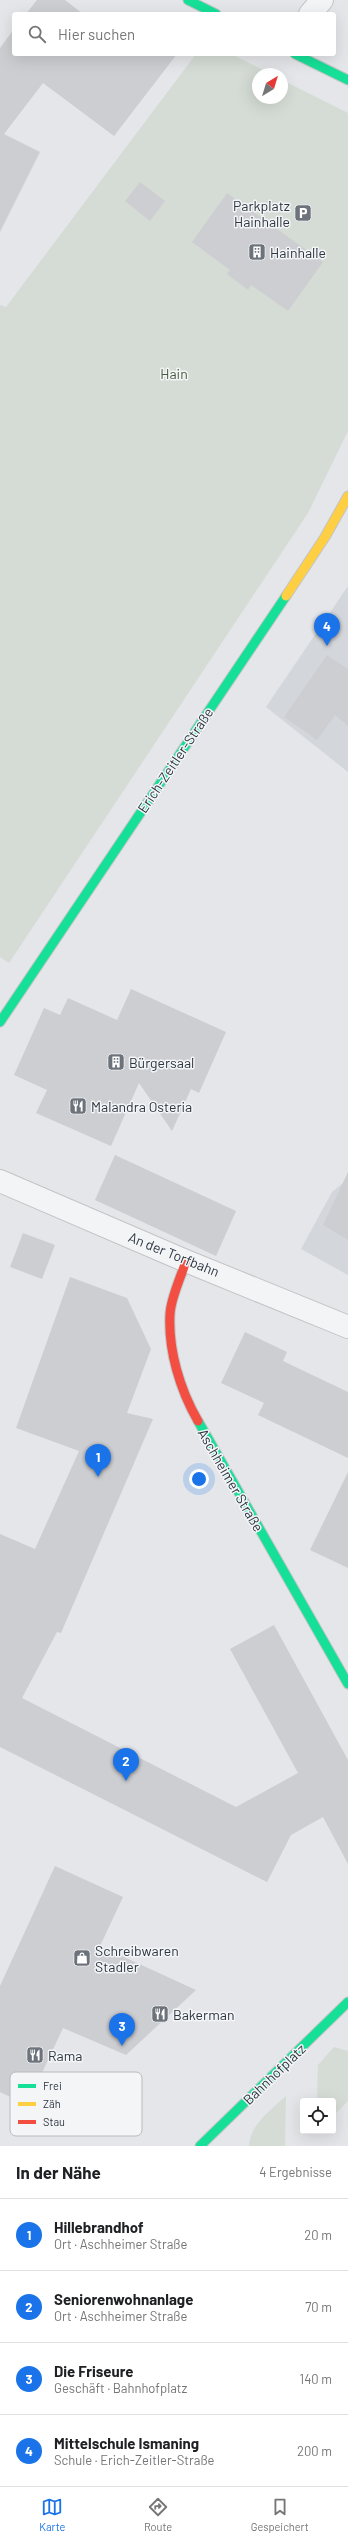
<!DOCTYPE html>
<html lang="de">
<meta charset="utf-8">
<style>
body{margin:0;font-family:Barlow,sans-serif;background:#f2f2f2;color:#202124}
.controls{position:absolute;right:12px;bottom:12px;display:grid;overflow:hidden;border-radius:4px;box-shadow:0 4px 16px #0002}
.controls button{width:36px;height:36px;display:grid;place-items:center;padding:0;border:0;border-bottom:1px solid #e0e0e0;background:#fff;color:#202124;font:20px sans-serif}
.compass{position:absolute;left:252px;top:68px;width:36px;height:36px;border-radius:50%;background:#fff;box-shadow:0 4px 16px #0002;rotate:38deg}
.you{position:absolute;left:199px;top:1479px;width:14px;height:14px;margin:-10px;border:3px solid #fff;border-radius:50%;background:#1a73e8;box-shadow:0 0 0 6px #1a73e833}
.badge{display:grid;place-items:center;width:26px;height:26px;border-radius:50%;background:#1a73e8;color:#fff;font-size:13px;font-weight:700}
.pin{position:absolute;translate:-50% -33px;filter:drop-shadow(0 1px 2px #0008)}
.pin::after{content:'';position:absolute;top:21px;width:14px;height:12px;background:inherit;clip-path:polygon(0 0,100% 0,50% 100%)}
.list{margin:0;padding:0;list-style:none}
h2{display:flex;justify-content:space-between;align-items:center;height:52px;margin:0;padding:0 16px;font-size:17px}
h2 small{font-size:13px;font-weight:400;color:#757577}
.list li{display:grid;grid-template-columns:26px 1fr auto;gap:12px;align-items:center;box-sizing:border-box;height:72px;padding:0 16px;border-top:1px solid #e0e0e0}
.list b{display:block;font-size:15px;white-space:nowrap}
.list p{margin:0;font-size:13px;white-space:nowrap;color:#757577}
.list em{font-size:13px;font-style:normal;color:#757577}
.icon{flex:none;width:22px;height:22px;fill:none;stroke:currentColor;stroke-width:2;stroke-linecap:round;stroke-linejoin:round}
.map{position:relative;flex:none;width:348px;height:2146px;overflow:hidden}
.search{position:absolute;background:#fff;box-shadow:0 4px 16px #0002;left:12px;right:12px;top:12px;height:44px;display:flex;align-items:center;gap:10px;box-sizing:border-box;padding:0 14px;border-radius:4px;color:#757577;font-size:15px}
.sheet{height:340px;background:#fff}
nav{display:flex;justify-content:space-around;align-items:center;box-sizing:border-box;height:56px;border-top:1px solid #e0e0e0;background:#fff;font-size:11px;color:#757577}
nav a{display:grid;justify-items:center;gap:2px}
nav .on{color:#1a73e8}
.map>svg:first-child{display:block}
.built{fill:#d3d6db}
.green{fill:#d5dcd5}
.building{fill:#cdced1}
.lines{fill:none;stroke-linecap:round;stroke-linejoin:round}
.street-casing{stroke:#c3c4c7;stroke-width:24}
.fast-casing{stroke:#c3c4c7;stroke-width:11}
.slow-casing{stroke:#c3c4c7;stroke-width:11}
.jam-casing{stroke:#c3c4c7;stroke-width:11}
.street{stroke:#f3f4f5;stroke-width:22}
.fast{stroke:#16e098;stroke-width:9}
.slow{stroke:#ffcf43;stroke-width:9}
.jam{stroke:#f24e42;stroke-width:9}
.labels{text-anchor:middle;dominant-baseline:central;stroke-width:3;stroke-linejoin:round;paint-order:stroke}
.poi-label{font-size:14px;fill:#2d3540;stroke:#f3f5f7;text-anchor:start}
.park-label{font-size:14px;fill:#435b3b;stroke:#f3f5f7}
.street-label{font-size:14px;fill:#2d3540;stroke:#f3f5f7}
.key{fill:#f3f5f7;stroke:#b8bbc0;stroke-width:1}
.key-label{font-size:11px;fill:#2d3540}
</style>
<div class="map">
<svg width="348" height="2146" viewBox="0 0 348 2146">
<rect width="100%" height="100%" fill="#e4e6e9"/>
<g class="built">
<path d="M348 586V772L266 707Z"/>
<path d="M348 1179V1275L301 1249 332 1192Z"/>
</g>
<g class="green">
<path d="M196 54H231L271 74H258V98H282V80L348 113V431L308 513 9 963 0 957V305L6 307Z"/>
<path d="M334 2047 348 2051V2101L333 2116V2101H317L318 2065Z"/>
<path d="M286 2096 285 2146H249C250 2124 271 2110 286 2096Z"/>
</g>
<g class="building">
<path d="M37 0H65L83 14H26Z"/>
<path d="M14 29V54H177L114 136 43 83 4 134 40 152 0 232V48Z"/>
<path d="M140 182 165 201 150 221 125 201Z"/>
<path d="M227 193 323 262 288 311 251 285 248 290 227 274 230 270 192 242Z"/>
<path d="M327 655 348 669V726L335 715 317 740 284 717Z"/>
<path d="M131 989 226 1032 199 1093 191 1089 172 1131 139 1083 111 1146 36 1113 47 1090 14 1075 44 1008 60 1015 68 998 117 1020Z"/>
<path d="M115 1155 236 1211 216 1256 95 1200Z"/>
<path d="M348 1172V1240L323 1225Z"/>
<path d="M23 1233 55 1245 42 1279 10 1267Z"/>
<path d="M70 1277 127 1298 151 1349 127 1413 153 1419 61 1633 57 1632 22 1698 236 1807 298 1773 230 1649 274 1625 348 1760V1864L323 1817 291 1835 267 1882 0 1747V1534L35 1549 79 1451 16 1428Z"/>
<path d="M245 1332 287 1352 283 1361 348 1392V1458L258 1415 264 1403 221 1383Z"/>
<path d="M348 1472V1568L310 1550Z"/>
<path d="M55 1866 123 1897 100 1946 196 1990 126 2055 63 2028 27 2105 0 2092V1986Z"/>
</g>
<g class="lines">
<defs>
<g id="street">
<path d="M310 14 322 0"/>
<path d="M0 1181 186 1261 348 1327"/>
</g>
<g id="fast">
<path d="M188 0 216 14"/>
<path d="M295 54 348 80"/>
<path d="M0 1022 286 596"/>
<path d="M198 1421 348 1684"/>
<path d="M200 2146 348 2002"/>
</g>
<path id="slow" d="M286 596 325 537 348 496"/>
<path id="jam" d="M186 1261C181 1277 171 1297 170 1314 168 1350 180 1390 198 1421"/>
</defs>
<use href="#street" class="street-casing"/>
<use href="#fast" class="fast-casing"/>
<use href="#slow" class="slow-casing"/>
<use href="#jam" class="jam-casing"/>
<use href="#street" class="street"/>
<use href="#fast" class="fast"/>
<use href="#slow" class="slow"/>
<use href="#jam" class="jam"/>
</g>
<defs>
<symbol id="parking-square" viewBox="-11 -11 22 22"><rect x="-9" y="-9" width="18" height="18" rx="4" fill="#6d737b" stroke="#f3f5f7"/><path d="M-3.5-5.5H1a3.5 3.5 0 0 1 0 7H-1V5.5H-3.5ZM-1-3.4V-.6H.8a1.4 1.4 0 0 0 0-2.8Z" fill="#fff"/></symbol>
<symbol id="building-square" viewBox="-11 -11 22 22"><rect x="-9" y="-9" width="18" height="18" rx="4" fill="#6d737b" stroke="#f3f5f7"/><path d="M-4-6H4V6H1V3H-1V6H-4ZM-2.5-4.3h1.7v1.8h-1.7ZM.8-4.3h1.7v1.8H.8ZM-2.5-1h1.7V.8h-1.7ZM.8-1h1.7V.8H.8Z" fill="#fff"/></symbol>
<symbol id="restaurant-square" viewBox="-11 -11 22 22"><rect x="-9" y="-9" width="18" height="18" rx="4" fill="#6d737b" stroke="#f3f5f7"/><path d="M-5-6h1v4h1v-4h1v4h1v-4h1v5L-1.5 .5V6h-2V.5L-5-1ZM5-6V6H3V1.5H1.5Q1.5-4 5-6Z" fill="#fff"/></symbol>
<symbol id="shop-square" viewBox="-11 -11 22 22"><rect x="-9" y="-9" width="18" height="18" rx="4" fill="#6d737b" stroke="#f3f5f7"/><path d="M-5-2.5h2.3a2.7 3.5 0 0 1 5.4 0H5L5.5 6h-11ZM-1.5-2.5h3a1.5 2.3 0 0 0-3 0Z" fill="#fff"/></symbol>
</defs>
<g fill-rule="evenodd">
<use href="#parking-square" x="293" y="203" width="20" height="20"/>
<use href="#building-square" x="247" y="242" width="20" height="20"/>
<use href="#building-square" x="106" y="1052" width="20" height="20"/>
<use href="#restaurant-square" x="68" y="1096" width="20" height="20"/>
<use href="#shop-square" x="72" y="1948" width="20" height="20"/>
<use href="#restaurant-square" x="150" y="2004" width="20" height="20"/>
<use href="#restaurant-square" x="25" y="2045" width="20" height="20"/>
</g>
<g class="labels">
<g class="poi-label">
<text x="290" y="205" text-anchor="end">Parkplatz<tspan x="290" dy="16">Hainhalle</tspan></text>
<text x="270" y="252">Hainhalle</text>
<text x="129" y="1062">Bürgersaal</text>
<text x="91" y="1106">Malandra Osteria</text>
<text x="95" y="1950">Schreibwaren<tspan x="95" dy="16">Stadler</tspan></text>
<text x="173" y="2014">Bakerman</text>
<text x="48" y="2055">Rama</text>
</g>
<g class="park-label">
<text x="174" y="373">Hain</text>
</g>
<g class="street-label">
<text transform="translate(175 760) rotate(-56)">Erich-Zeitler-Straße</text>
<text transform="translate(174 1254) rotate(22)">An der Torfbahn</text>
<text transform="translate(231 1480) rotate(60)">Aschheimer Straße</text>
<text transform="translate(274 2074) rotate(-44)">Bahnhofplatz</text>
</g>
</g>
<rect x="10" y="2072" width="132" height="64" rx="6" class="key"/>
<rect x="18" y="2084" width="18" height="4" fill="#16e098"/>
<rect x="18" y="2102" width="18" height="4" fill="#ffcf43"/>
<rect x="18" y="2120" width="18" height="4" fill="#f24e42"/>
<g class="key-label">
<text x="43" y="2090">Frei</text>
<text x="43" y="2108">Zäh</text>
<text x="43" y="2126">Stau</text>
</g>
</svg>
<div class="controls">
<button><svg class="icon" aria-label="locate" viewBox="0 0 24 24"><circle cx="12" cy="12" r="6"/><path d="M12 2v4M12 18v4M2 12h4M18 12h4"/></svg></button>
</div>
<svg class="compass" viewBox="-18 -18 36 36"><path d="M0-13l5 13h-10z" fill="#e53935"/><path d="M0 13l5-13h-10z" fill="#757577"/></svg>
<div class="you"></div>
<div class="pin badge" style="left:98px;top:1477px">1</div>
<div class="pin badge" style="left:126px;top:1781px">2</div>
<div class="pin badge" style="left:122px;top:2046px">3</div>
<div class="pin badge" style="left:327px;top:646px">4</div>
<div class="search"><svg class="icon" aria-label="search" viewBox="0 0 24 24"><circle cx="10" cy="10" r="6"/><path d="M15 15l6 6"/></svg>Hier suchen</div>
</div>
<section class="sheet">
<h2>In der Nähe<small>4 Ergebnisse</small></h2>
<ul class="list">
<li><span class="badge">1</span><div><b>Hillebrandhof</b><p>Ort · Aschheimer Straße</p></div><em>20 m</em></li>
<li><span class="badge">2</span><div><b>Seniorenwohnanlage</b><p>Ort · Aschheimer Straße</p></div><em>70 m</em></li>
<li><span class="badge">3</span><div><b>Die Friseure</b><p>Geschäft · Bahnhofplatz</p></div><em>140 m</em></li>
<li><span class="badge">4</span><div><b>Mittelschule Ismaning</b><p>Schule · Erich-Zeitler-Straße</p></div><em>200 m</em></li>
</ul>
</section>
<nav>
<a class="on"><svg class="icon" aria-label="map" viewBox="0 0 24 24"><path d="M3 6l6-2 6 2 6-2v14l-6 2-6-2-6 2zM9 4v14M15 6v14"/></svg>Karte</a>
<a><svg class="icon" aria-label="directions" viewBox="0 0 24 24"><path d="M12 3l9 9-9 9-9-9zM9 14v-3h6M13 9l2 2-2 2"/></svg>Route</a>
<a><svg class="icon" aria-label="saved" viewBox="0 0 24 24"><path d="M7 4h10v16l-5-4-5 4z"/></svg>Gespeichert</a>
</nav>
